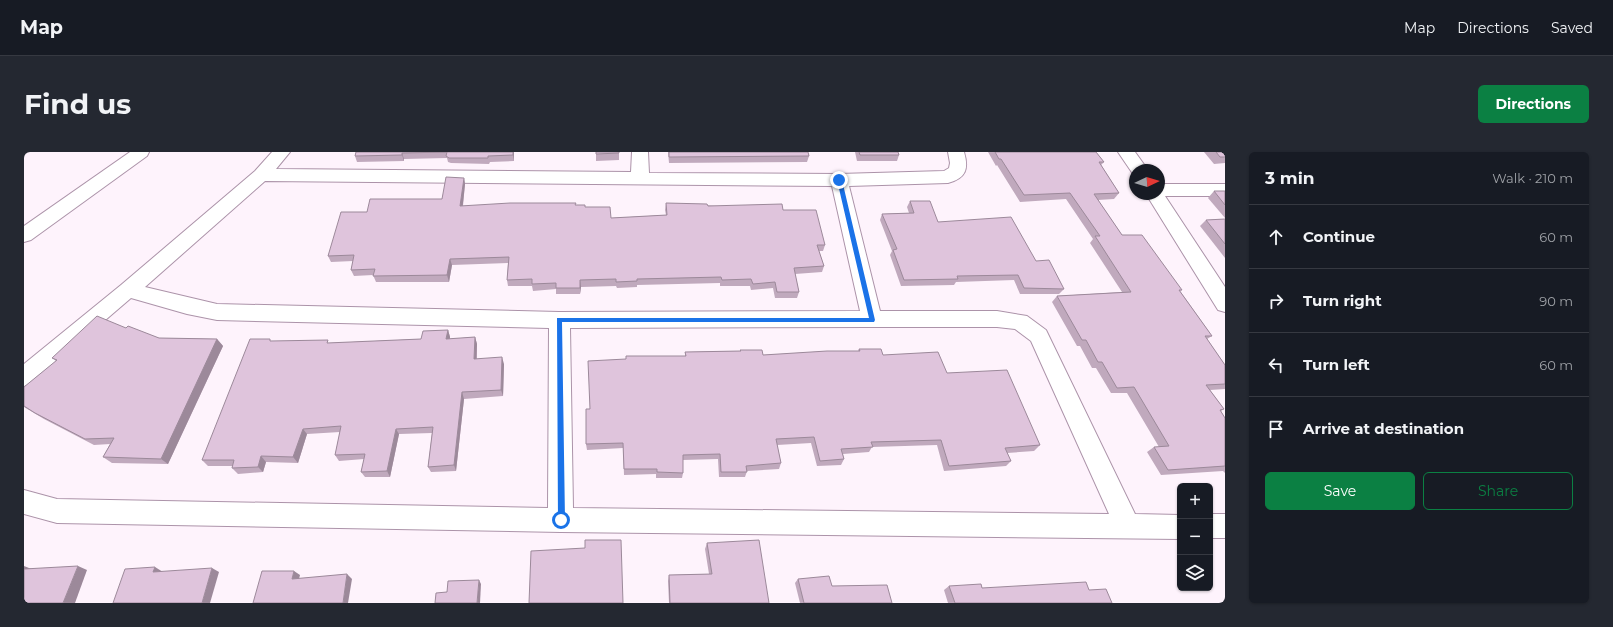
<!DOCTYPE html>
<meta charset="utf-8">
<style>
body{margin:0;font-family:Montserrat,sans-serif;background:#242831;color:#f1f3f6}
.controls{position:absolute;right:12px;bottom:12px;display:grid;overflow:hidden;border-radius:6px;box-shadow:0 1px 3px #0004}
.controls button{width:36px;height:36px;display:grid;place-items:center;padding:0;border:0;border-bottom:1px solid #363941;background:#171b24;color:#f1f3f6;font:20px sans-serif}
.compass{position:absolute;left:1105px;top:12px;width:36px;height:36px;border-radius:50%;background:#171b24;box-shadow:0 1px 3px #0004;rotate:86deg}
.stop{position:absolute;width:12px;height:12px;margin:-9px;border:3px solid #1a73e8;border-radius:50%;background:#fff}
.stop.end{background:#1a73e8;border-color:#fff;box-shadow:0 1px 4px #0008}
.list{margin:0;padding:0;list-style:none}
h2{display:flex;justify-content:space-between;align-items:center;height:52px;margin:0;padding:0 16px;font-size:17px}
h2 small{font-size:13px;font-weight:400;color:#9ea1a6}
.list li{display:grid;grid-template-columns:26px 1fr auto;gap:12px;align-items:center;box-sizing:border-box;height:64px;padding:0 16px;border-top:1px solid #363941}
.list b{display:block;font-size:15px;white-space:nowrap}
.list em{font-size:13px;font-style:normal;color:#9ea1a6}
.actions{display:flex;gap:8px;padding:12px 16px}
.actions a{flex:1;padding:9px 0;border:1px solid #0b8043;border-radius:6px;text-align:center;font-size:14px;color:#0b8043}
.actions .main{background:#0b8043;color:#fff}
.icon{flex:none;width:22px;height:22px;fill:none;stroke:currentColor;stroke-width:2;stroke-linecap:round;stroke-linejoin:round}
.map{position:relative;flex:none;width:1201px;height:451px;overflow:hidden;border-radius:6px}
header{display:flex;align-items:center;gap:24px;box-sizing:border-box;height:56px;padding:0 20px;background:#171b24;border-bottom:1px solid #363941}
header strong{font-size:19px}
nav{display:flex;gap:22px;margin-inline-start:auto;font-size:14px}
.intro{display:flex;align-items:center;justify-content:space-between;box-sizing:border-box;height:96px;padding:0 24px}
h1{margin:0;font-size:28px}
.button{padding:10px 18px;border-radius:6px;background:#0b8043;color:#fff;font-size:14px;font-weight:700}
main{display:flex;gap:24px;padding:0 24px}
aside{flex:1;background:#171b24;border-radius:6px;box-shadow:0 1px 3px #0004}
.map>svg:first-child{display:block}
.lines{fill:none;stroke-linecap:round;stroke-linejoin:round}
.minor-casing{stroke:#ac93a9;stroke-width:2}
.tertiary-casing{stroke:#ac93a9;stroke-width:2}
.minor{fill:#fff;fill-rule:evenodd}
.tertiary{fill:#fff;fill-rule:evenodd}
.wall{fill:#c0a9bd}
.shaded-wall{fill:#9c899a}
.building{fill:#dfc4dc;stroke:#9c899a}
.route{fill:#1a73e8}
</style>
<header>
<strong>Map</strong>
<nav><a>Map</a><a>Directions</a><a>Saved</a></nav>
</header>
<div class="intro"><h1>Find us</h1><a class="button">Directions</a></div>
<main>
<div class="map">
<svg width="1201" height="451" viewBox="0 0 1201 451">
<rect width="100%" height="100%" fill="#fef3fc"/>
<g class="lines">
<defs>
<g id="minor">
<path d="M248 0H266L252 17 607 20 608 0H624L625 21 815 22 920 19 925 16 926 11 924 0H940C945 17 942 26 924 31L825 34 856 159H973L1003 164 1022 178 1111 362 1156 363V387L537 380 33 371 0 362V338L33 347 524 356 525 176 193 168 163 162 107 146 8 231 0 234V212L97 133 231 19ZM241 29 808 34 836 159 535 160 193 152 121 135ZM846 175H973L991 177 1007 189 1085 362 549 356 546 176Z"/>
<path d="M1094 0H1111L1124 18H1111V23L1109 22Z"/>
<path d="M1135 32H1201V44H1141L1201 135V160L1194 158 1122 42H1135Z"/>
<rect x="1186" y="362" width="15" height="24"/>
</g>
<path id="tertiary" d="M106 0H125L123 4 7 88 0 90V74Z"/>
</defs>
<use href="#minor" class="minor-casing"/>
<use href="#tertiary" class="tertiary-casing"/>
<use href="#minor" class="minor"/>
<use href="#tertiary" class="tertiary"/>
</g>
<g class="wall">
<path d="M332 0H490V9L466 10 465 12 427 11 424 10 423 6 380 7V9L333 10 331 4Z"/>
<path d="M572 0H595V8L572 9Z"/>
<path d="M644 0H784L785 4 783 10 645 11Z"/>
<path d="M831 0H874L875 3 873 9H833Z"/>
<path d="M964 0H1072L1080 10 1077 13 1095 41 1090 47 1074 48 1098 83 1158 138 1156 139 1188 184 1183 187 1201 213V237L1186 238 1200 257 1197 259 1201 266V321L1199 319 1137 323 1123 300 1130 295H1135L1103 241H1087L1072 216H1068L1056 194H1053L1028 150 1033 144 1098 140 1066 91 1069 87 1042 47 996 50 973 13 972 14Z"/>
<path d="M1180 0H1201V11L1190 12Z"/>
<path d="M440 26 441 32 439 54 552 53 562 55 587 66 642 63 641 58 642 51 759 58 801 93 799 99H795L800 114 798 120 771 122 775 140 773 146H751L749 136 727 138 726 134H696V131L613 133V135L593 136 592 134 557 135 556 142H532V137L509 139 508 134H484L483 128 484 111 428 113 425 130H352L349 123 330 124 327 118 329 109 307 110 304 104 343 60 418 47Z"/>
<path d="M1190 39H1201V66L1184 46Z"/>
<path d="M886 49 914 70 1012 109 1040 137 1035 142H996L990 128 932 130 930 133 877 134 866 103 868 99 856 68 858 62 885 61 883 55Z"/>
<path d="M1201 67V106L1176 74 1182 68Z"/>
<path d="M102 176 135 186 193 187 199 194 144 312 88 311 79 305 86 292 70 293 20 267 0 255V235L32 209 28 206Z"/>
<path d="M424 178 426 185V187L451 185 453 192V207L480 212 479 244 440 247 432 319 407 320 404 315 408 281 375 282 366 325H341L337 320 340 307 315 309 311 303 316 280 283 282 274 311 242 310 239 320 214 322 208 316 209 314H184L178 308 247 189 306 191 397 187Z"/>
<path d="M835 197 923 221 1016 293 1010 299 983 301 987 309 982 314 920 319 913 293 848 295 845 300 819 302 820 307 817 313 793 314 787 291 753 293 757 311 755 317 723 319 721 325H695L694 307 659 308V321L658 326H632V322L600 323 599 296 563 298 562 292 566 257 661 204V200L716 199V198L739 203 834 199Z"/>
<path d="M683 391 745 451H645L644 429 645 423 685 422 681 397Z"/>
<path d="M774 427 808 434 868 451H776L771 431Z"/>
<path d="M925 434 958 436 1065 438 1088 451H924L920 438Z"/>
</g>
<g class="shaded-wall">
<path d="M489 0H490V9L489 3Z"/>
<path d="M378 1 380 7V9L378 3Z"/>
<path d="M440 26 441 32 438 60 436 54Z"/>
<path d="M426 107 428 113 425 130 423 123Z"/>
<path d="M556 128 557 135 556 142Z"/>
<path d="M424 178 426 185 425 194 422 187Z"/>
<path d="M451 185 453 192 452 214 450 207Z"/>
<path d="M193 187 199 194 144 312 137 307Z"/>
<path d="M478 205 480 212 479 244 477 238Z"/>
<path d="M438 240 440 247 432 319 430 313Z"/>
<path d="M279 277 283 282 274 311 269 305Z"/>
<path d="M372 277 375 282 366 325 363 319Z"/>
<path d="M237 304 242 310 239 320 234 315Z"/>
<path d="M0 414 10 418H0Z"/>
<path d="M54 414 63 418 51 451H39Z"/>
<path d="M131 415 139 420H129Z"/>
<path d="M188 416 195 420 186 451H178Z"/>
<path d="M270 419 276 423 274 431 268 427Z"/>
<path d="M323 422 328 427 324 451H319Z"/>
<path d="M455 428 457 432 456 451H453Z"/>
</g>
<g class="building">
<path d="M332 0H489V3L464 4V6H425L422 4 423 0 378 1V3L331 4Z"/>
<path d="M572 0H595V1L572 2Z"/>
<path d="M645 0H784L785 4 645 5Z"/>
<path d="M835 0H874L875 3H836Z"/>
<path d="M971 0H1072L1080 10H1075L1095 41 1070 42 1098 83H1118L1158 138H1155L1188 184H1181L1201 213V232L1182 233 1200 257 1196 258 1201 266V314L1144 318 1130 295 1145 294 1110 235 1093 236 1078 210H1074L1062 188H1058L1033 144 1107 140 1071 84H1076L1046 41 1000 43 977 7H975Z"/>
<path d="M1192 0H1201V5H1196Z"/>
<path d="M422 25 440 26 436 54 486 51H552L551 53H561V55H586L587 66 643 63 642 51 683 52 684 54 758 52 759 58H792L801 93H793L800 114 770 116 775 140H753L751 130 729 132 727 127 698 128 697 125 613 127V129L592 130V127L556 128V136H532V131L508 132V127L483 128 485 105 426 107 423 123 349 124 351 117 327 118 330 103 304 104 317 60H343L346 47H418Z"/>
<path d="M1190 39H1201V53Z"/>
<path d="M886 49H906L914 70 987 65 1012 109 1025 108 1040 137 1000 136 994 123 933 124 934 127 880 128 869 98 873 97 858 62 890 61Z"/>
<path d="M1201 67V92L1182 68Z"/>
<path d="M73 164 102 176 104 174 135 186 193 187 137 307 79 305 90 286 61 287 11 261 0 254V235L33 208 28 206Z"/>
<path d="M424 178 422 187 451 185 450 207 478 205 477 238 438 240 430 313 404 315 409 275 372 277 363 319 337 320 341 302 311 303 317 274 279 277 269 305 237 304 234 315 208 316 210 308H178L226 187H246V189L304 188 303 191 397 187 399 179Z"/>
<path d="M835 197H857L859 203 914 200 923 221 983 218 1016 293 981 296 987 309 925 314 917 288 847 290 849 295 817 297 820 307 796 309 790 285 752 287 757 311 722 314 723 320H697L696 302 659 303V321L633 320V317H600L599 291 562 292V257H566L564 209 602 207V204H662L661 200 717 199 716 198H738L739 203 803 199H836Z"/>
<path d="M561 388H597L599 451H505L507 399 561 396Z"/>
<path d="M735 388 745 451H646L645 423 688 422 683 391Z"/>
<path d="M54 414 39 451H0V417Z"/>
<path d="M131 415 129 420 188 416 178 451H89L101 417Z"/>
<path d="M238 419H270L268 427 323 422 319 451H229Z"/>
<path d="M805 424 808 434 863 433 868 451H780L774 427Z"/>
<path d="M455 428 453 451H411L412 441 423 440 424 429Z"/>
<path d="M1062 430 1065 438 1082 437 1088 451H931L925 434 957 432 958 436Z"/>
</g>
<path class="route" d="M815 26 818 28 851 168 850 170H538L541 368 537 372 534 371 533 166H845L813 28Z"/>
</svg>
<div class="controls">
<button>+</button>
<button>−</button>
<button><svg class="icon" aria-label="layers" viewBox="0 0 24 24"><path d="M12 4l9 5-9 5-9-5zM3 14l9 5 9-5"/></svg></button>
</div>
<svg class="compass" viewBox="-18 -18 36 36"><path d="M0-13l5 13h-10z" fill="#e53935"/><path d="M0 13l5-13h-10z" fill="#9ea1a6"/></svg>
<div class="stop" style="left:537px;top:368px"></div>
<div class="stop end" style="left:815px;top:28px"></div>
</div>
<aside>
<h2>3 min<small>Walk · 210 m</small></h2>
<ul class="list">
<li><svg class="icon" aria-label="ahead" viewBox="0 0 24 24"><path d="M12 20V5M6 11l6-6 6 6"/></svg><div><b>Continue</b></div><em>60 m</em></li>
<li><svg class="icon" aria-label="right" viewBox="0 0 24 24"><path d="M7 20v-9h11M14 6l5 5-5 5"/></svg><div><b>Turn right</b></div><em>90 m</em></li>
<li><svg class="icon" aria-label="left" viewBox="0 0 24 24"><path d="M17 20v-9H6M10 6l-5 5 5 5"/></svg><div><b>Turn left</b></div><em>60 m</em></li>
<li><svg class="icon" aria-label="arrive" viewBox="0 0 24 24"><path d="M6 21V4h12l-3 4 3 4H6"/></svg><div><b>Arrive at destination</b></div></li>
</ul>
<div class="actions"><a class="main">Save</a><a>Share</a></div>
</aside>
</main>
